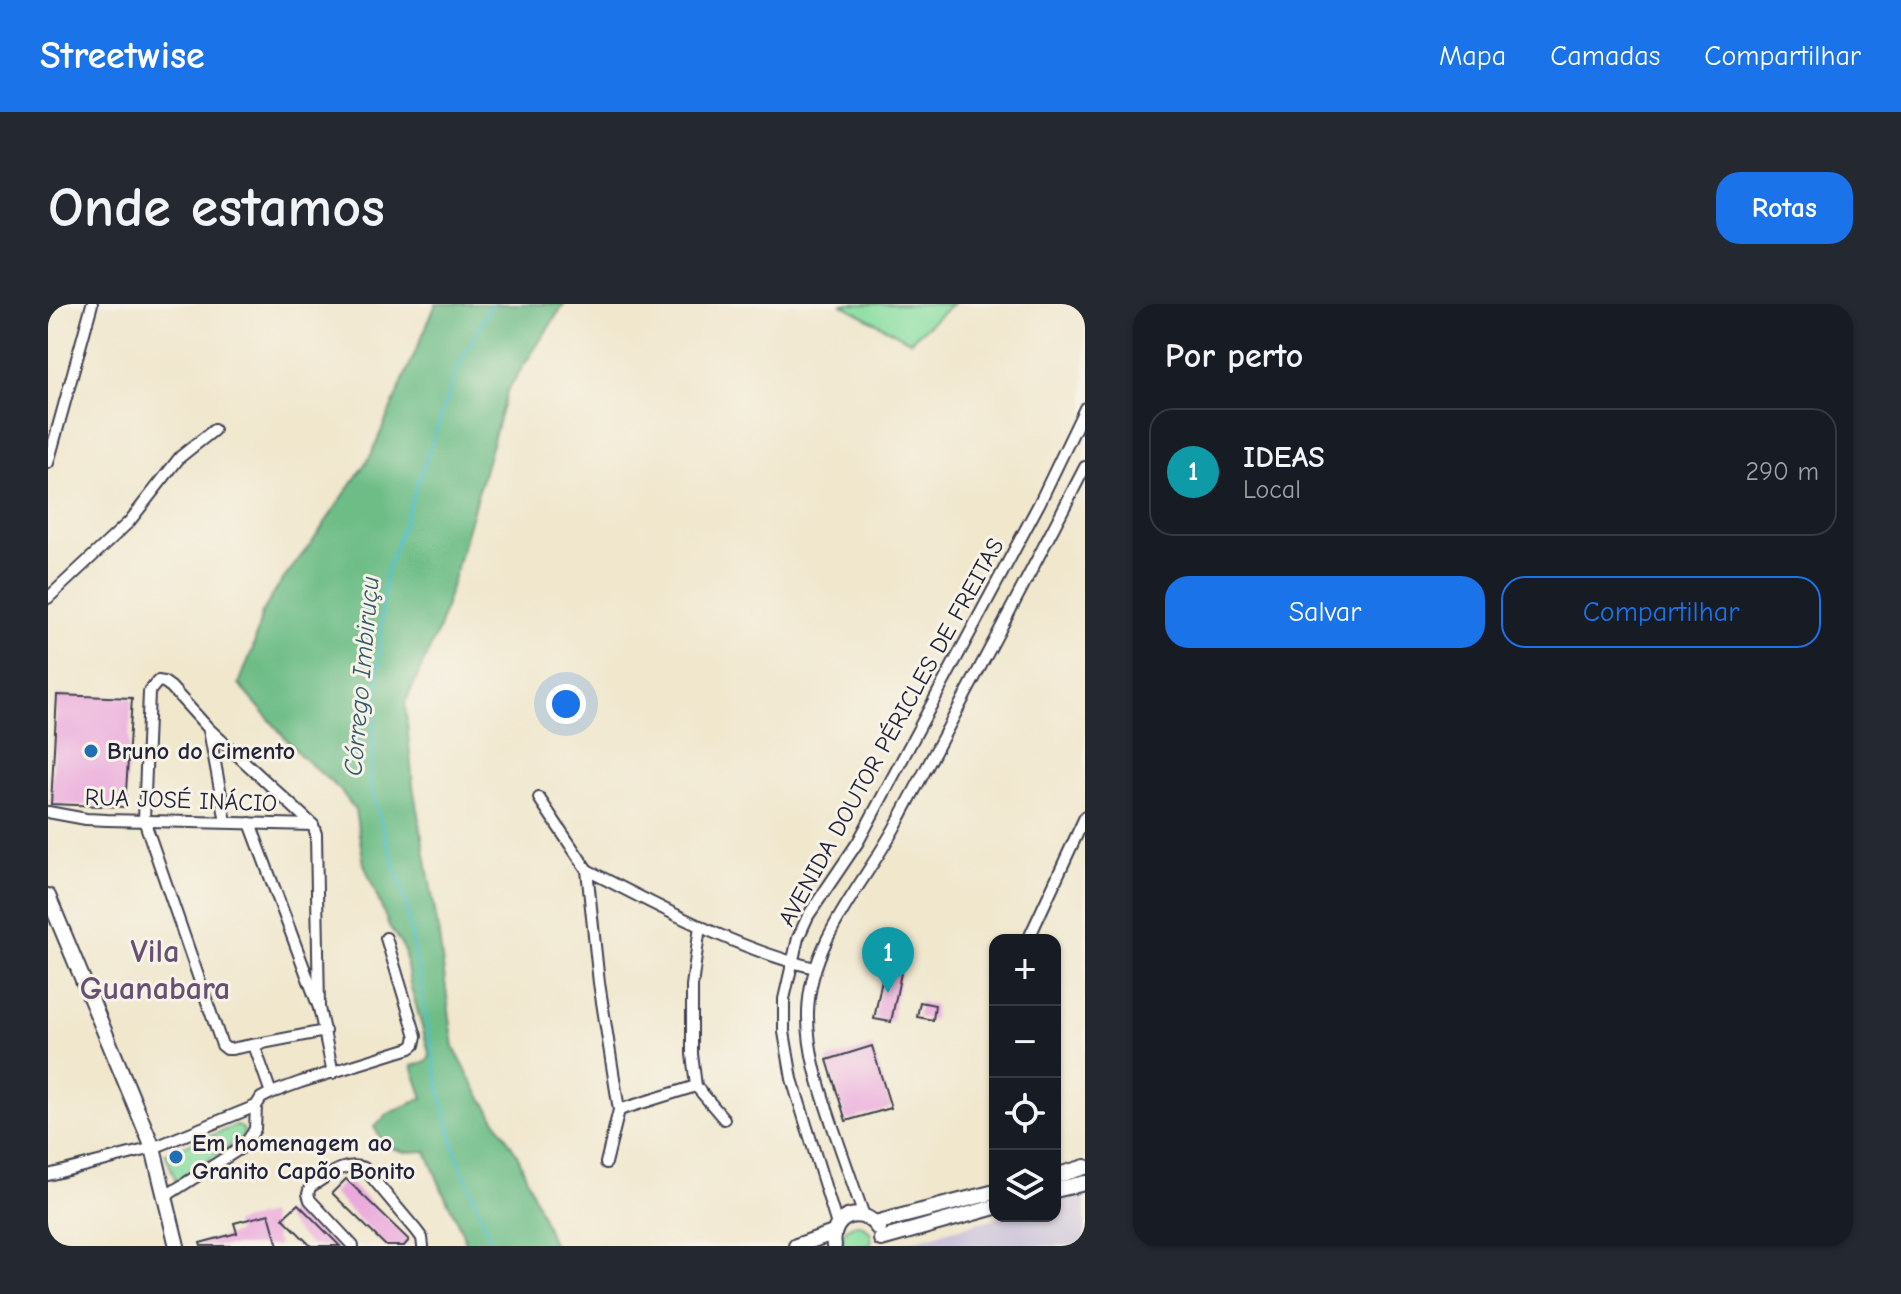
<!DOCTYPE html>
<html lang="pt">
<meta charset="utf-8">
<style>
body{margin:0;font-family:"Comic Neue",sans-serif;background:#242831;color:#f1f3f6}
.controls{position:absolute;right:24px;bottom:24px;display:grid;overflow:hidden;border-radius:16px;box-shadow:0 2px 6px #0004}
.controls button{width:72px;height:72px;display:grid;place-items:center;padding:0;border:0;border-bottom:2px solid #363941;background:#171b24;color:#f1f3f6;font:40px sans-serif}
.you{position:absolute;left:518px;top:400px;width:28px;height:28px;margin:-20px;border:6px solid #fff;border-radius:50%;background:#1a73e8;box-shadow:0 0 0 12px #1a73e833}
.badge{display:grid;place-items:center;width:52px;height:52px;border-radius:50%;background:#1a73e8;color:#fff;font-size:26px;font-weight:700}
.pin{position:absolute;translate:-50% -66px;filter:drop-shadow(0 2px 4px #0008)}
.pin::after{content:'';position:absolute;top:42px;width:28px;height:24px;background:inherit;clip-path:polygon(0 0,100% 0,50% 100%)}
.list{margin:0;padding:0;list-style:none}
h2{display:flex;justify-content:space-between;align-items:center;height:104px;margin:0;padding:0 32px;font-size:34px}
h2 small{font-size:26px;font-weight:400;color:#9ea1a6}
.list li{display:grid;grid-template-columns:52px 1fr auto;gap:24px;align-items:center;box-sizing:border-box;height:128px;margin:0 16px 16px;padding:0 16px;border:2px solid #363941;border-radius:24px}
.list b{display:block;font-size:30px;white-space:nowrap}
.list p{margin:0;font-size:26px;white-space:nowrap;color:#9ea1a6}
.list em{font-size:26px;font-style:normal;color:#9ea1a6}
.actions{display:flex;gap:16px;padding:24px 32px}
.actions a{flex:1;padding:18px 0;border:2px solid #1a73e8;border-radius:24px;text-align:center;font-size:28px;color:#1a73e8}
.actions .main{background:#1a73e8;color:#fff}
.icon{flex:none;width:44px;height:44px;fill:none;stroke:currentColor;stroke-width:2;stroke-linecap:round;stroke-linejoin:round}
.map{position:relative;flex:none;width:1037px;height:942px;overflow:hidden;border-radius:24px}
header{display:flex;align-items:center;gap:48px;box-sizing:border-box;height:112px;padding:0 40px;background:#1a73e8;color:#fff}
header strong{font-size:38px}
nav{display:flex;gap:44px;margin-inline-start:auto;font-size:28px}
.intro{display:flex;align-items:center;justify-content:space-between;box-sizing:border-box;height:192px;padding:0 48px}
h1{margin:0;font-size:56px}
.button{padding:20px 36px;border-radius:24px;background:#1a73e8;color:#fff;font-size:28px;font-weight:700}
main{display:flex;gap:48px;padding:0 48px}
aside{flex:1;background:#171b24;border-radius:24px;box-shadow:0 2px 6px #0004}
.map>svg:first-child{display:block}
.industrial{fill:#c8c0d8}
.green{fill:#89dea1;stroke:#56806e;stroke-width:2}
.forest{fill:#6ebd87;stroke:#487061;stroke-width:2}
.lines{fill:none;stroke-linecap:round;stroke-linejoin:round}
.stream{stroke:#50bec8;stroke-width:3}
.building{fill:#eaa4db}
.street-casing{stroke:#414051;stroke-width:14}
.secondary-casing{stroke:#414051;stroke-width:18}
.street{stroke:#fff;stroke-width:10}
.secondary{stroke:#fff;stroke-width:14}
.poi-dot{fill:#1f6fb2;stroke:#f7f3e8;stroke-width:3}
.labels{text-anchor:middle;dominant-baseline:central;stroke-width:6;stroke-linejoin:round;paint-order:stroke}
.street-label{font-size:24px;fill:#22223b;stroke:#f7f3e8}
.poi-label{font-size:24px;font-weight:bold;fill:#22223b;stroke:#f7f3e8;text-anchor:start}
.water-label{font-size:26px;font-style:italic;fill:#32596c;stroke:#f7f3e8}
.district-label{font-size:32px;font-weight:bold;fill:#685073;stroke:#f7f3e8}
</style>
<header>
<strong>Streetwise</strong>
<nav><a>Mapa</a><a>Camadas</a><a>Compartilhar</a></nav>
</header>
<div class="intro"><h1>Onde estamos</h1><a class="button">Rotas</a></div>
<main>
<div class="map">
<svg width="1037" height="942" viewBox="0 0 1037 942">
<rect width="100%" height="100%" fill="#f7f3e8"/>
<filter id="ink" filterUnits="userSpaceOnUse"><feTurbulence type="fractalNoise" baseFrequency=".0125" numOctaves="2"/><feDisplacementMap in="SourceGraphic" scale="16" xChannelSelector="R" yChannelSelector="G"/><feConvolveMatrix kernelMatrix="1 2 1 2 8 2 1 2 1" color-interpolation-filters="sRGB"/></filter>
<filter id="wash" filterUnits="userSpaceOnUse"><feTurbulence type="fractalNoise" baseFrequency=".006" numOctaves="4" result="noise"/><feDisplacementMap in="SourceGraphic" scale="32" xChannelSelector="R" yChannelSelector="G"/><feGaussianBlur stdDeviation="1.8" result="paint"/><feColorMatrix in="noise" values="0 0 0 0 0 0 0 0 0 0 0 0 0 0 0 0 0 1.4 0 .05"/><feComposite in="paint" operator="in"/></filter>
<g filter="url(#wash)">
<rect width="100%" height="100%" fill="#f0e7cd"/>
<path class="industrial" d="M1037 889V942H847L954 912H1007V897Z"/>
<g class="green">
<path d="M793 0H905L862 37Z"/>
<path d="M188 822 192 823 196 826 194 834 128 877 117 849Z"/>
<path d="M811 920C821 924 826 931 822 942H795C792 930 798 921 811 920Z"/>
</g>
<path class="forest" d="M388 0H516L459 87 391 325 357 399 365 482 390 625 406 744 427 783 470 852 506 942H418V938L408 914 395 888 378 847 357 848 337 842 326 823 340 810 375 794 364 762 379 757 382 752 362 680 356 645 341 622 316 560 307 506 293 487 251 450 191 380 205 344 214 309 231 281 264 238 323 151Z"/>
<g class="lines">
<path class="stream" d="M444 0 411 61 337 272 322 482 357 595 392 789 408 849 445 942"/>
</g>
<g id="blocks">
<g class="building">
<path d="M9 391 84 394 77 503 3 500Z"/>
<path d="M837 660 854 664 843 718 826 715Z"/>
<path d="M872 698 887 701 885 716 869 713Z"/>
<path d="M824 742 843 804 798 817 779 756Z"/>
<path d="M298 875 361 936 356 942H338L284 889Z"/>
<path d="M250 900 292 942H263L235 914Z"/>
<path d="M221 910 230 942H153L152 939 189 929 186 919Z"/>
</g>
</g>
</g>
<g filter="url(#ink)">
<use href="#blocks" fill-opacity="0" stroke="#414051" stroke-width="2"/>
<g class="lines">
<defs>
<g id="street">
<path d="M0 159 44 0"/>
<path d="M0 294 81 218 132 153 166 126"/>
<path d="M161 426 178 518"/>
<path d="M491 494 539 566 551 679 571 806 558 859"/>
<path d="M0 508 38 515 59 516 265 521"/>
<path d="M202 519 271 704 285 769"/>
<path d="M539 566C611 602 687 645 767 664"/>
<path d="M652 622 644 682V750L648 782 676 815"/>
<path d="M980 636 1037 513"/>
<path d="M271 704 268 530 265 521 161 425 123 383 116 378 110 377 101 388 96 516 174 741 179 745H183L277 727"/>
<path d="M206 741 223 789"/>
<path d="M571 806 648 782"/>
<path d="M0 871 105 844 208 802"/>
<path d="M116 893 196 842 207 825 208 802 213 794 223 789 253 778 362 744 366 741 368 732 338 634"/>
<path d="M816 912C806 884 796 855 786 826 773 788 759 749 760 708 762 637 814 583 847 523 911 403 975 284 1037 163"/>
<path d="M789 921 744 775 736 728V695L750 634 760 612 810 538 991 200 1037 104"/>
<path d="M305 942 262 896 260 890 262 883C279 873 295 857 316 864L368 926 374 934 375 942"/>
</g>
<g id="secondary">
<path d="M0 592 105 844 129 942"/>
<path d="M1007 872 1037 863"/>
<path d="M1007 886 1037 879"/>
<path d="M827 919 947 888"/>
<path d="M833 935 947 903"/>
<path d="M748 942 785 929"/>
<path d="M786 942C781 912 814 900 830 924"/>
</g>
</defs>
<use href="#street" class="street-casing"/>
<use href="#secondary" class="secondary-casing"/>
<use href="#street" class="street"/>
<use href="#secondary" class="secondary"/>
</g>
</g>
<g class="poi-dot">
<circle cx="43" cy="447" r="8"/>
<circle cx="128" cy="853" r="8"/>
</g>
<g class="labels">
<g class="street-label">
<text transform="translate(843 428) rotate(-61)">AVENIDA DOUTOR PÉRICLES DE FREITAS</text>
<text transform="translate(133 496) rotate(2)">RUA JOSÉ INÁCIO</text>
</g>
<g class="poi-label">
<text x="59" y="447">Bruno do Cimento</text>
<text x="144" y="839">Em homenagem ao<tspan x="144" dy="28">Granito Capão Bonito</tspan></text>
</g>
<g class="water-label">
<text transform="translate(314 372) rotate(-85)">Córrego Imbiruçu</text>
</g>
<g class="district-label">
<text x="107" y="647">Vila<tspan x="107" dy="37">Guanabara</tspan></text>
</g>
</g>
</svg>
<div class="controls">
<button>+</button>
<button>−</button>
<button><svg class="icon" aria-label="locate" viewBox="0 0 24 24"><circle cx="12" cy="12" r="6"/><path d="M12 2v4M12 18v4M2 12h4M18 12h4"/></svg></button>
<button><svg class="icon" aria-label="layers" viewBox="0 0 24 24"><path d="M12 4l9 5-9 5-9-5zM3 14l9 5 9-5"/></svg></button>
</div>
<div class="you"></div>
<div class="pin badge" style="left:840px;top:689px;background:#0f9aa8">1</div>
</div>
<aside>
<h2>Por perto<small></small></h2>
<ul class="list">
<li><span class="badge" style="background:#0f9aa8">1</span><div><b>IDEAS</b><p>Local</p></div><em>290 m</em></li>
</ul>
<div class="actions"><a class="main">Salvar</a><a>Compartilhar</a></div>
</aside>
</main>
